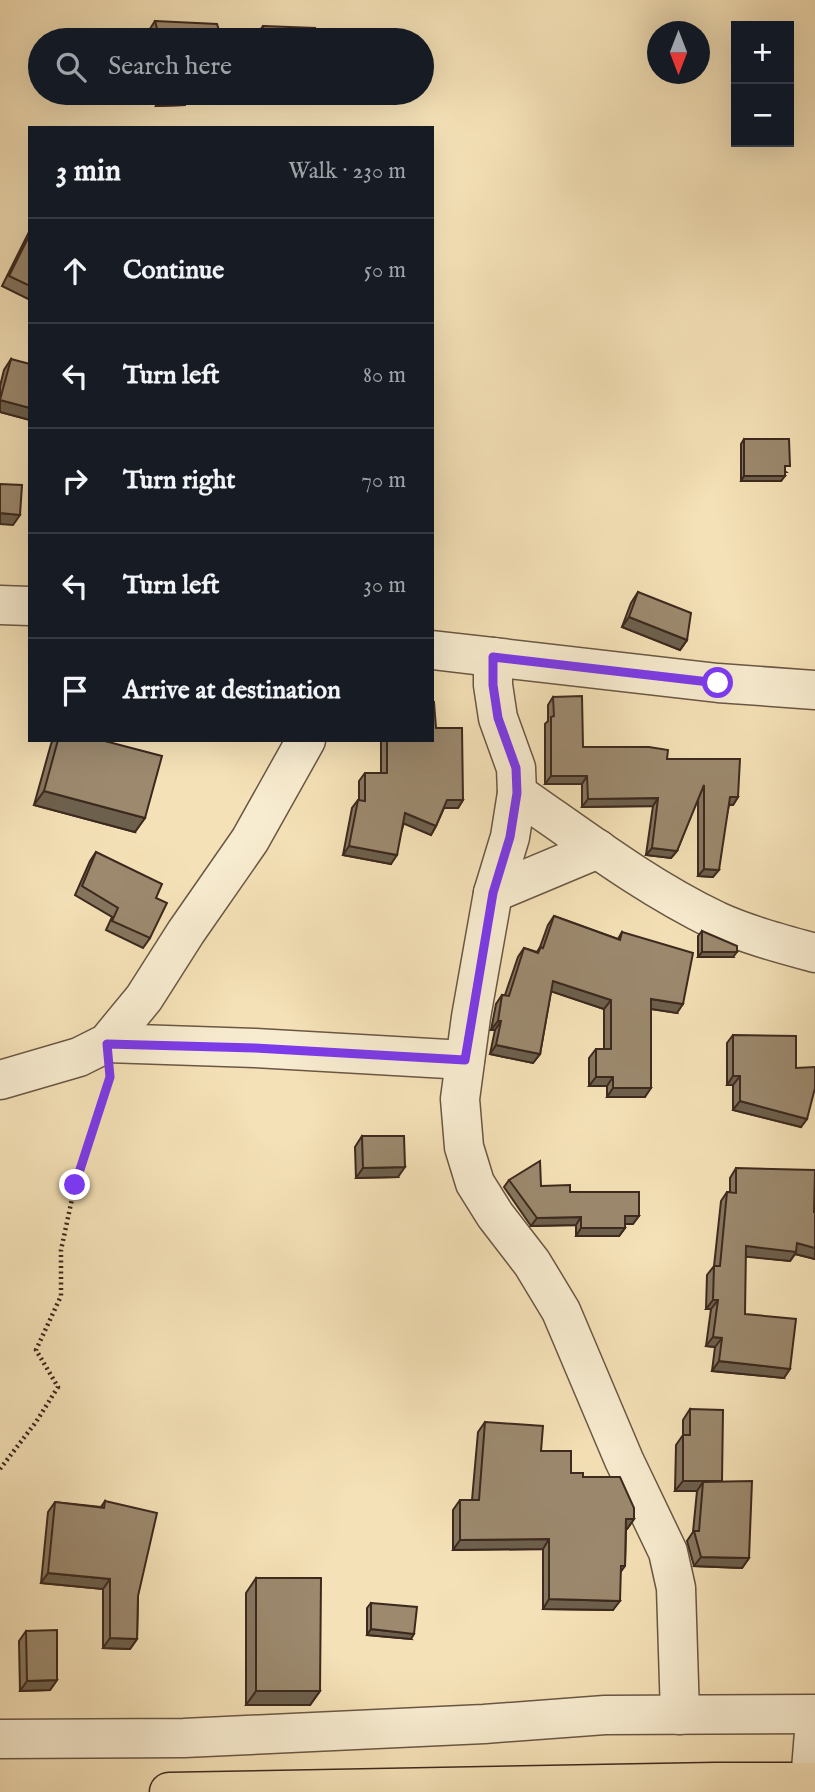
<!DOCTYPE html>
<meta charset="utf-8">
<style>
body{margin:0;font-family:"IM FELL English",serif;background:#20242c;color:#f1f3f6}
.controls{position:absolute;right:21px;top:21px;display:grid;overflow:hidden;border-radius:0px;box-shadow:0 7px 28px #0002}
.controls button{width:63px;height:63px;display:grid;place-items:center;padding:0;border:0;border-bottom:2px solid #363941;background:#171b24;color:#f1f3f6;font:35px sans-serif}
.compass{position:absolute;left:647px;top:21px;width:63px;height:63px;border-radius:50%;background:#171b24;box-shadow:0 7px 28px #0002;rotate:180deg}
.stop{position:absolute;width:21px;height:21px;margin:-16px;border:5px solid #7c3aed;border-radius:50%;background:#fff}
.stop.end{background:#7c3aed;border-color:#fff;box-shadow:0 2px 7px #0008}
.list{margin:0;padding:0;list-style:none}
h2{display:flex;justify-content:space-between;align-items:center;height:91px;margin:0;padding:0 28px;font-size:30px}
h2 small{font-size:23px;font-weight:400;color:#9ea1a6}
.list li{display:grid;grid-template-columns:46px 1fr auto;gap:21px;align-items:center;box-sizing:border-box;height:105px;padding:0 28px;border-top:2px solid #363941}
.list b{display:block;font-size:26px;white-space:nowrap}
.list em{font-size:23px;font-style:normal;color:#9ea1a6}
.icon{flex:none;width:38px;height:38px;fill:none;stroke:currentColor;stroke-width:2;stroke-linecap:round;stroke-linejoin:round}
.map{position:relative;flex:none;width:815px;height:1792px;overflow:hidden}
.search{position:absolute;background:#171b24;box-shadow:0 7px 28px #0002;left:28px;top:28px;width:406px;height:77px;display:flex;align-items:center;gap:18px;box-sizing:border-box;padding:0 24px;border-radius:38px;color:#9ea1a6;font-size:26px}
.panel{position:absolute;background:#171b24;box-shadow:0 7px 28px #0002;left:28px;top:126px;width:406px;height:616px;border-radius:0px}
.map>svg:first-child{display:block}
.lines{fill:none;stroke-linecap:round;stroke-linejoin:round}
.minor-casing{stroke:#6a5744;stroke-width:41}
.trunk-casing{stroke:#3c291e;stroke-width:41}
.path{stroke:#3c291e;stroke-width:4.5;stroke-dasharray:2 3.5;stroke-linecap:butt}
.minor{stroke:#f8ecd0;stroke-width:38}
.trunk{stroke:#f5e1b7;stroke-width:38}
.wall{fill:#86765f;stroke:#3c291e;stroke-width:2}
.shaded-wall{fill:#6d604d;stroke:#3c291e;stroke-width:2}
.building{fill:#9c896e;stroke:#3c291e;stroke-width:2}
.route{stroke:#7c3aed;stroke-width:9}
</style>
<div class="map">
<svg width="815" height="1792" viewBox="0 0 815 1792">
<rect width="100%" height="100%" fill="#f5e1b7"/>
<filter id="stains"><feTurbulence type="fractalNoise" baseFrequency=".00286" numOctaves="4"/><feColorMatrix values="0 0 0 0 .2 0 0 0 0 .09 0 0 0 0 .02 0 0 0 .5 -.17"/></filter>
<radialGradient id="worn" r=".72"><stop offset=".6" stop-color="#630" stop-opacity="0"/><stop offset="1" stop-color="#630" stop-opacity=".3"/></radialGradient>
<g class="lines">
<defs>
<g id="minor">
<path d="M0 605 30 606"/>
<path d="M432 650 718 683 815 690"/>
<path d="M493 657V685L498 718 516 768 517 793 510 837 493 893 471 1017 460 1099 464 1147 475 1183 495 1215 532 1263 561 1311 624 1460 668 1552 676 1588 680 1715"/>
<path d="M517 793C582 838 646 887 717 921 748 935 782 944 815 953"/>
<path d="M493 893 598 849"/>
<path d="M107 1043 255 1048 465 1060"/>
<path d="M0 1080 79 1057 107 1043 144 998 186 932 250 840 306 740"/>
<path d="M0 1739 184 1738 484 1724 605 1715 815 1714"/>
<path d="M810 1782 815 1720"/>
</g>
<path id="trunk" d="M169 1792 716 1782H815"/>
</defs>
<use href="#minor" class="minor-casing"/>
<use href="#trunk" class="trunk-casing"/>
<path class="path" d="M0 1469 36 1422 58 1387 36 1350 61 1296V1250L75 1185 108 1082"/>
<use href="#minor" class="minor"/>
<use href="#trunk" class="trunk"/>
</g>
<g class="wall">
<path d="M155 21 222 40H150L148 32Z"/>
<path d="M263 26 313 40H256V36Z"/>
<path d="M156 93H192L185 105 156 106Z"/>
<path d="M30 230V300L2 286Z"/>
<path d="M11 359 30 420 0 412V386L4 370Z"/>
<path d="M744 439 786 472H785L781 481H741V444Z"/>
<path d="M638 592 687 640 680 650 622 627 631 603Z"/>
<path d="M553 697 583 747 667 759 738 797 733 805H729L713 877 698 876V798L677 851 671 858 646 855 653 806 582 807V784H545V724L548 721V705Z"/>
<path d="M436 728 463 800 458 808H444L436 826 431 835 404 823 391 864 343 855 352 808 358 800H359V781L365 773H381V740H432Z"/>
<path d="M53 740H101L135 832 34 805 51 744Z"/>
<path d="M96 852 156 898 150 938 143 948 106 930 112 917 75 895 90 861Z"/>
<path d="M554 916 618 939 622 932 677 1013 651 1009 645 1097H607V1086H589V1058L596 1049H604V1009L551 991 540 1054 533 1063 490 1054 495 1030H491L496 1004 502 995H505L518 957 524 948 537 952 540 947 548 925Z"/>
<path d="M702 931 733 957H698V936Z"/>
<path d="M733 1035 796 1068 801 1127 733 1110V1085H727V1043Z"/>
<path d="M362 1136 398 1177 356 1178 355 1147Z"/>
<path d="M736 1168 815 1212V1259L795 1254 790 1261 745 1256V1314L784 1378 712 1371 715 1347 706 1346 711 1309H706L707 1275 714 1266 721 1201 727 1192H730V1178Z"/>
<path d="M509 1180 570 1192 633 1224H625V1228L619 1236H576V1225L531 1226 504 1187Z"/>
<path d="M690 1409 722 1482 749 1558 742 1568 694 1566 687 1541 693 1532 697 1491H675L676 1445 683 1435V1420Z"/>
<path d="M485 1422 541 1451 571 1473 583 1477 634 1519 627 1529H626L625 1566 620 1573 613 1610 543 1609V1549L453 1550V1510L460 1500H472L478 1432Z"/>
<path d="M105 1501 138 1596 137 1639 130 1649 103 1648V1589L41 1583 48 1512 55 1502 101 1507Z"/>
<path d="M256 1578 320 1691 310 1705H246V1593Z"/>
<path d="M371 1603 411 1639 367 1635V1608Z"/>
<path d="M26 1631 57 1680 50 1690 20 1691 19 1641Z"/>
</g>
<g class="shaded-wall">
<path d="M192 95 185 105 156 106 163 96Z"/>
<path d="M0 400 30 408V420L0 412Z"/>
<path d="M744 476H785L781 481H741Z"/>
<path d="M0 513 20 515 13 525 0 524Z"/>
<path d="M629 617 687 640 680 650 622 627Z"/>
<path d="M551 776H587L582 784H545Z"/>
<path d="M44 791 145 818 135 832 34 805Z"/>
<path d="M730 797H738L733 805 725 804Z"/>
<path d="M658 798 653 806 582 807 588 799Z"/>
<path d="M447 800H463L458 808H441Z"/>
<path d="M405 813 436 826 431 835 400 822Z"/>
<path d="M349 846 397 855 391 864 343 855Z"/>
<path d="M652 848 677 851 671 858 646 855Z"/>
<path d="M704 869 719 870 713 877 698 876Z"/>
<path d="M702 952H737L733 957H698Z"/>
<path d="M553 981 611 1000 604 1009 547 990Z"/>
<path d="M651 999 683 1004 677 1013 645 1008Z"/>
<path d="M498 1021H501L495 1030H491Z"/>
<path d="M496 1045 540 1054 533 1063 490 1054Z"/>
<path d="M733 1076H740L733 1085H727Z"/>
<path d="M596 1077H613L607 1086H589Z"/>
<path d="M613 1088H651L645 1097H607Z"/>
<path d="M740 1101 807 1119 801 1127 733 1110Z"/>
<path d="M405 1167 398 1177 356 1178 363 1168Z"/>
<path d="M625 1216H639L633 1224H619Z"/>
<path d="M581 1217 576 1225 531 1226 537 1218Z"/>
<path d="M581 1228H625L619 1236H576Z"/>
<path d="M797 1243 815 1248V1259L795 1254 790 1261 739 1256 746 1246Z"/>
<path d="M713 1300H718L711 1309H706Z"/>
<path d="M713 1337 722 1338 715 1347 706 1346Z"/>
<path d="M719 1361 790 1369 784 1378 712 1371Z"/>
<path d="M683 1481H722L703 1482 697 1491H675Z"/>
<path d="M626 1519H634L627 1529H619Z"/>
<path d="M549 1539 543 1549 453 1550 460 1540Z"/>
<path d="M701 1557 749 1558 742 1568 694 1566Z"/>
<path d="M48 1573 110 1579 103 1589 41 1583Z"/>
<path d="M549 1599 620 1601 613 1610 543 1609Z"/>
<path d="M371 1629 414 1634 411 1639 367 1635Z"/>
<path d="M110 1638 137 1639 130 1649 103 1648Z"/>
<path d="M57 1680 50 1690 20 1691 27 1681Z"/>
<path d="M256 1691H320L310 1705H246Z"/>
</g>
<g class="building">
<path d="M155 21 217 24 222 40H160Z"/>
<path d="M263 26 315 28 313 40H263Z"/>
<path d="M163 93H192V95L163 96Z"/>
<path d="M30 234V286L9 276Z"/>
<path d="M11 359 30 364V408L0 400Z"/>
<path d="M744 439H789L790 466H785V476H744Z"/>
<path d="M0 484 22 485 20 515 0 513Z"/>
<path d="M638 592 691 613 687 640 629 617Z"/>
<path d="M582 696 583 747H649L668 750 667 759H740L738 797H730L719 870 704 869V785L677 851 652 848 658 798 588 799 587 776H551V717L554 716 553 697Z"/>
<path d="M432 702H434L436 728H462L463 800H447L436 826 405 813 397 855 349 846 358 800 365 801V773H387V740H432Z"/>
<path d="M58 740H101L162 756 145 818 44 791Z"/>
<path d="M96 852 162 884 156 898 167 903 150 938 112 921 118 908 82 886Z"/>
<path d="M554 916 620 940 622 932 693 953 683 1004 651 999V1088H613V1077H596V1049H611V1000L553 981 540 1054 496 1045 501 1021H498L502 995 509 996 524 948 538 953 541 947 543 948Z"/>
<path d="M702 931 737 946V952H702Z"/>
<path d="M733 1035 796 1036V1068L815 1067V1088L807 1119 740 1101V1076H733Z"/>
<path d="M362 1136H404L405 1167 363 1168Z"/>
<path d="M540 1161 541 1186 570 1185V1192H639V1216H625V1228H581V1217L537 1218 509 1180Z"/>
<path d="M736 1168 815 1170 814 1212H815V1248L797 1243 796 1252 746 1246 745 1314 796 1319 790 1369 719 1361 722 1338 713 1337 718 1300H713L714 1266H720L727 1192 736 1193Z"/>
<path d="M690 1409 723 1410 722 1481H683V1435H690Z"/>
<path d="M485 1422 543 1426 541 1451H571V1473H583V1477H620L634 1508V1519H626L625 1566H621L620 1601 549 1599V1539L460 1540V1500H479Z"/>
<path d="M752 1481 749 1558 701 1557 694 1531H699L703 1482Z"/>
<path d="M105 1501 157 1513 138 1596 137 1639 110 1638V1579L48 1573 55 1502 104 1508Z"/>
<path d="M256 1578H321L320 1691H256Z"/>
<path d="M371 1603 417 1607 414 1634 371 1629Z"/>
<path d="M57 1630V1680L27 1681 26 1631Z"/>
</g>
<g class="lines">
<path class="route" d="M75 1185 110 1077 107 1044 255 1048 465 1060 493 893 510 837 517 793 516 768 498 718 493 685V657L718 683"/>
</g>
<rect width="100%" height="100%" filter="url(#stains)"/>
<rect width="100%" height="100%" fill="url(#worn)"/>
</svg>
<div class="controls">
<button>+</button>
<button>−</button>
</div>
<svg class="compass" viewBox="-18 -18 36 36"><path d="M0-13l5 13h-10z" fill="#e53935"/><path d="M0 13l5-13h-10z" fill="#9ea1a6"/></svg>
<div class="stop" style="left:718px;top:683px"></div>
<div class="stop end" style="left:75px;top:1185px"></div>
<div class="search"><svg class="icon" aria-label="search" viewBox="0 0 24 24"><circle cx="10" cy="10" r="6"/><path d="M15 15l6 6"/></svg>Search here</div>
<section class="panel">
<h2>3 min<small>Walk · 230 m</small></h2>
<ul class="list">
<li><svg class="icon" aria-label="ahead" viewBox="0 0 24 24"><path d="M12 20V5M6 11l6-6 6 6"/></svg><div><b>Continue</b></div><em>50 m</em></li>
<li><svg class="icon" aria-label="left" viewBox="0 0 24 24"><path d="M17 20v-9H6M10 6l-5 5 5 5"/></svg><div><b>Turn left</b></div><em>80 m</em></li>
<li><svg class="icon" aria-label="right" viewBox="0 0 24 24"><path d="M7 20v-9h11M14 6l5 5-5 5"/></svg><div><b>Turn right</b></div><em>70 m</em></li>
<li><svg class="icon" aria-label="left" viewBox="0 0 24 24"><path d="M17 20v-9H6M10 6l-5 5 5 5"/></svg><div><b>Turn left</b></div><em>30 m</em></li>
<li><svg class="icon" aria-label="arrive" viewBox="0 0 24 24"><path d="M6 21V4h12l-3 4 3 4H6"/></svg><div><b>Arrive at destination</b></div></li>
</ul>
</section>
</div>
